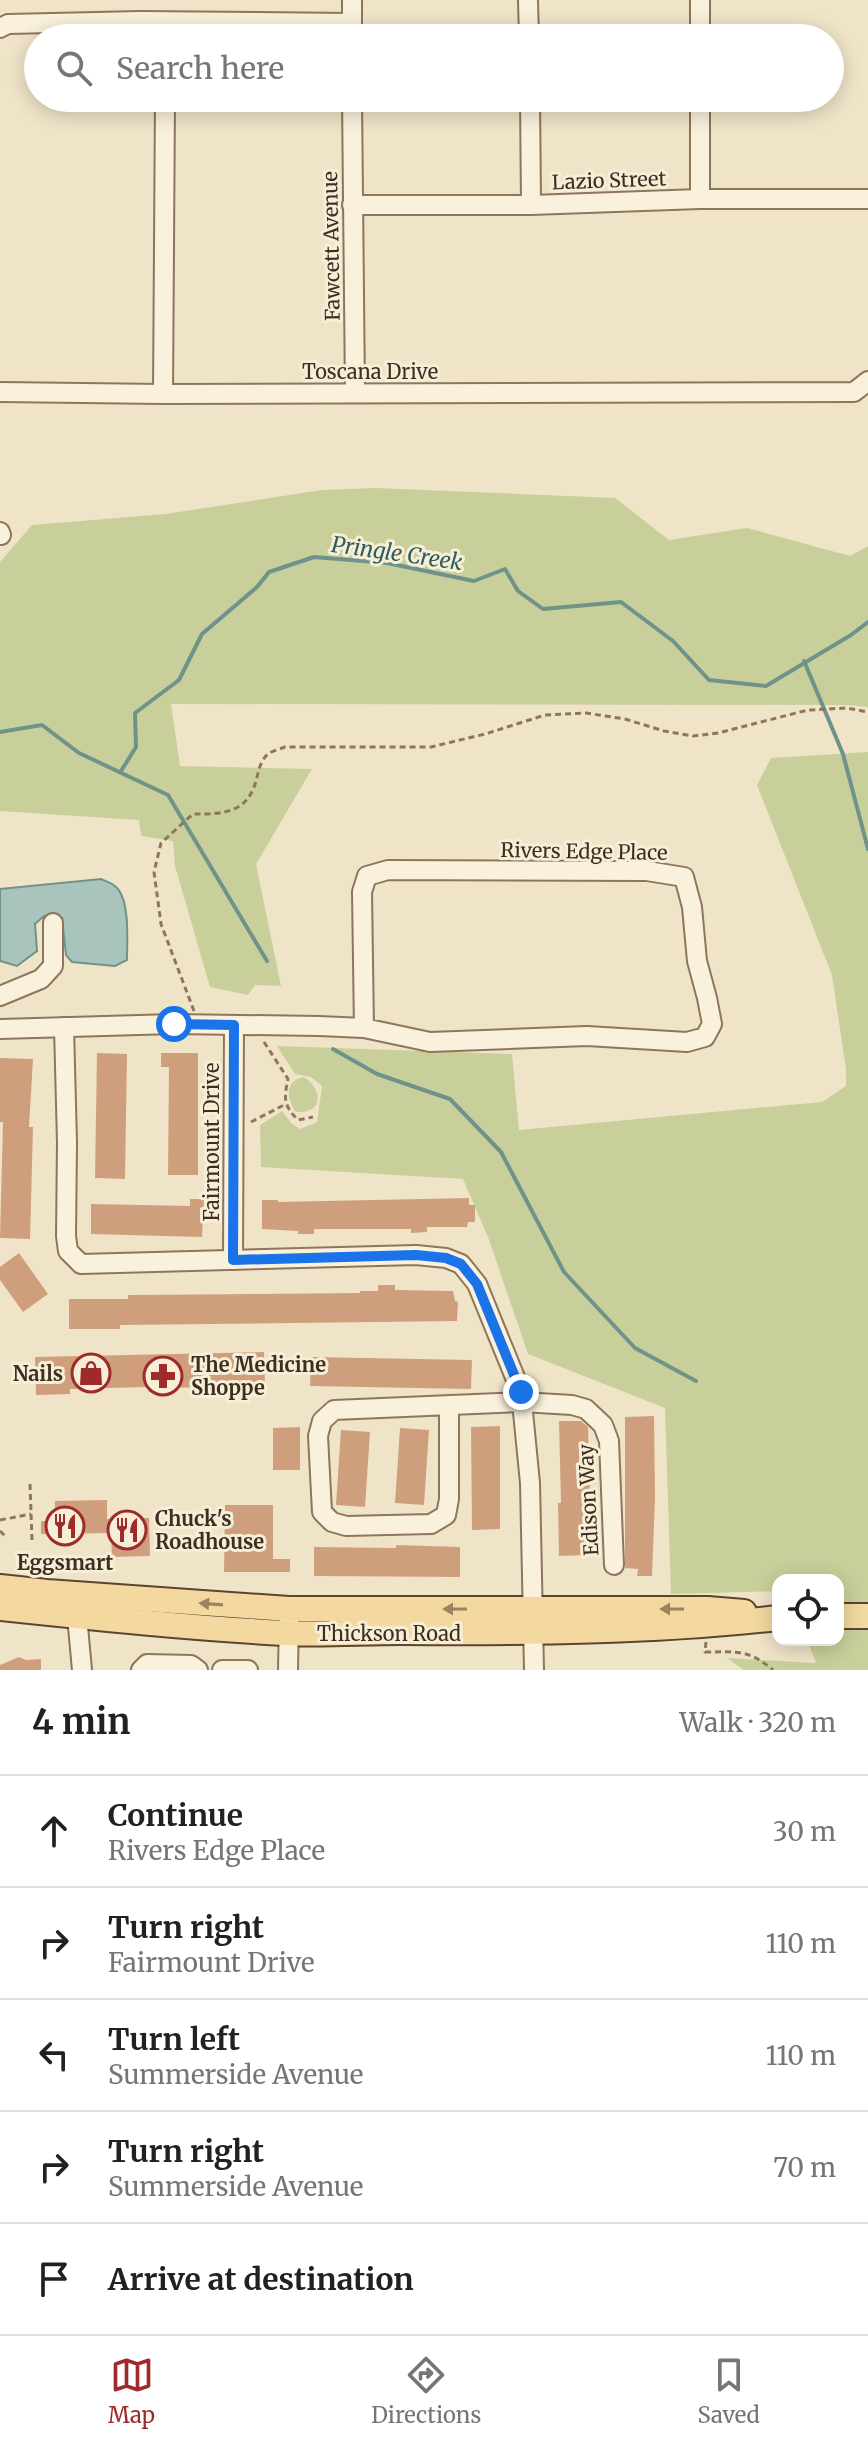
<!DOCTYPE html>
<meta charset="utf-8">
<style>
body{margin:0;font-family:Merriweather,serif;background:#f2f2f2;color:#202124}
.controls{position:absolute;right:24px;bottom:24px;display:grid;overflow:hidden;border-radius:16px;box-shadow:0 4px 20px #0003}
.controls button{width:72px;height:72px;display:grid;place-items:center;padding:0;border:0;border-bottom:2px solid #e0e0e0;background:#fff;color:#202124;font:40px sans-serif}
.stop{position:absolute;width:24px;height:24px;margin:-18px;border:6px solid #1a73e8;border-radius:50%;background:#fff}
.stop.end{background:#1a73e8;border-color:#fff;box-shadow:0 2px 8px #0008}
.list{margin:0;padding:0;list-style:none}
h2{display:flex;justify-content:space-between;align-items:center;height:104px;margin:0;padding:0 32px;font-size:34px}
h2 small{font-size:26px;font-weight:400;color:#757577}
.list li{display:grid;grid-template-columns:52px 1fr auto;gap:24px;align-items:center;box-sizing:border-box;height:112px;padding:0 32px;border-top:2px solid #e0e0e0}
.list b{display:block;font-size:30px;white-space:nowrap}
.list p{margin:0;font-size:26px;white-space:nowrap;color:#757577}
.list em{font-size:26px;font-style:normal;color:#757577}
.icon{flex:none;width:44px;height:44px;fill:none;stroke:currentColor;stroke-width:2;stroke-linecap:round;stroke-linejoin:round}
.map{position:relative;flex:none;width:868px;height:1670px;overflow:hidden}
.search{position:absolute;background:#fff;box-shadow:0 4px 20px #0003;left:24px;right:24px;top:24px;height:88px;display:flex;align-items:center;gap:20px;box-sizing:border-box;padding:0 28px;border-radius:44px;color:#757577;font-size:30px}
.sheet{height:664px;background:#fff}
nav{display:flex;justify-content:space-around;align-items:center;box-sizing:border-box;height:112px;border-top:2px solid #e0e0e0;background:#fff;font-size:22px;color:#757577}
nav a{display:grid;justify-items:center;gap:4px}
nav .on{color:#9e2a2b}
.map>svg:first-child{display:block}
.green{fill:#c9cf9b}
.water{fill:#a9c4bc;stroke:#6f938a;stroke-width:2}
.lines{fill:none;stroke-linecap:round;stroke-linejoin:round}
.stream{stroke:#6f938a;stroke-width:4}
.building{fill:#cf9f7d}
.minor-casing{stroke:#8d765c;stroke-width:22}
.major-casing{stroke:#5b4430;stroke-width:28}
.path{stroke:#8d765c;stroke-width:3;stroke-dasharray:6 4;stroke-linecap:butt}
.minor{stroke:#faf1dc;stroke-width:18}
.major{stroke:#f3d9a0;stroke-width:24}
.oneway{fill:#988460}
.route{stroke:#1a73e8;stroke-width:10}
.labels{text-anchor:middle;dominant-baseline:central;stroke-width:6;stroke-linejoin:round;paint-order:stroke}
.street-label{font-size:20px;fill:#3d2e20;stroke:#f7eed8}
.poi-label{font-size:20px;font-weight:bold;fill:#3d2e20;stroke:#f7eed8;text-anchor:start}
.water-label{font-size:22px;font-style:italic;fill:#2f5d5a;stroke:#f7eed8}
</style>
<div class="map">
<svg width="868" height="1670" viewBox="0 0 868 1670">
<rect width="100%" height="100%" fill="#f0e4c8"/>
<g class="green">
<path d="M376 488 615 498 669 540 747 528 850 556 868 546V707L847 705 171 704 180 766 312 769 256 864 281 986 255 985 248 995 210 987 175 866 173 841 141 836 139 820 0 811V562L32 525 166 514 322 490Z"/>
<path d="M868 752V1670H744L727 1658 816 1663 807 1640H838V1580H778V1591L671 1594 665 1408 528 1354 488 1237 463 1179 261 1167 260 1125 282 1111 291 1123 300 1129 317 1122 322 1086 311 1077 295 1074 277 1046 512 1054 519 1130 822 1102 846 1086V1069L832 975 757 785 771 758Z"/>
<path d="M304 1077C324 1090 323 1114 296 1112 286 1099 284 1081 304 1077Z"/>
</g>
<path class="water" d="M101 879C107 882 113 883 118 889 130 904 127 941 127 960L115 966 72 962 66 955 62 918 44 916 35 924 37 951 17 966 0 961V889Z"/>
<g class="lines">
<g class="stream">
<path d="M804 661 843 754 868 849"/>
<path d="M0 732 42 725 79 753 168 795 267 961"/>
<path d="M121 771 136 747 135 713 179 680 202 634 257 587 269 572 314 557 387 563 474 581 505 569 518 591 543 609 621 602 673 641 709 680 766 686 851 635 868 622"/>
<path d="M333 1049 377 1074 450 1099 501 1152 564 1272 635 1348 696 1381"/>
</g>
</g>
<g class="building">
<path d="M97 1053 127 1054 125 1179 95 1178Z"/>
<path d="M161 1053H198V1175H168L169 1067H161Z"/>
<path d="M0 1058 33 1059 29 1127H33L30 1239 0 1238 3 1122H0Z"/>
<path d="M469 1198V1205H475V1222H468L467 1227H427V1232L411 1233V1229H314V1234H298V1231L262 1229V1200H278V1202Z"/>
<path d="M190 1199H204L202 1237 91 1234V1204L190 1206Z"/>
<path d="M19 1253 48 1294 23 1312 0 1280V1267Z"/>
<path d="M378 1285H395V1290L453 1291 455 1301 458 1302 457 1321 120 1325V1329H69V1299H128V1295L360 1293V1291H378Z"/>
<path d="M264 1352 265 1390 199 1392V1387L174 1388 175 1391 149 1392V1387L70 1389V1394L36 1395 35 1357Z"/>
<path d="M311 1357 472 1360 471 1389 310 1386Z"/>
<path d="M654 1416 655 1498 652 1576H637L638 1569 625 1568V1417Z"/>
<path d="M559 1421H581L588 1427 590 1496H586L587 1555 559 1556 558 1503H561Z"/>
<path d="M500 1426V1529L472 1530 471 1427Z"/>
<path d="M300 1427V1470H273V1428Z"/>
<path d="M400 1428 429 1430 424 1505 395 1503Z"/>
<path d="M341 1430 370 1432 365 1507 336 1505Z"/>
<path d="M107 1500V1519L149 1518 150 1556 112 1557 111 1533 41 1534V1521H55V1501Z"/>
<path d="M225 1505H273V1559H290V1572H224Z"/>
<path d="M396 1545 460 1547V1577L314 1576V1547L396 1548Z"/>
<path d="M19 1657 26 1660 41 1659V1670H0V1665Z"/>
</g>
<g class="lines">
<defs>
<g id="minor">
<path d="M528 0 529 38"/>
<path d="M700 0V38"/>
<path d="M0 28 8 24 140 21 352 23"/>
<path d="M352 38V0"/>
<path d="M352 98 355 393"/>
<path d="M530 98 531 205"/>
<path d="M700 98V199"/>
<path d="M352 205H531L700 199H868"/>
<path d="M0 392 163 394 854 392 868 381"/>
<path d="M163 394 165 98"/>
<path d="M0 532 1 535"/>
<path d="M0 996 41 979 53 966V923"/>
<path d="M64 1027 67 1143 66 1236 68 1251 81 1264 416 1255 446 1258 461 1264 477 1284 521 1392 530 1483 534 1670"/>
<path d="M0 1029 174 1024 319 1026 364 1028 430 1042 587 1036 687 1042 705 1037 712 1024 707 998 697 961 692 907 684 877 647 871 388 870 367 876 362 892 364 1028"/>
<path d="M233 1260 234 1025"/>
<path d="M449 1405V1499L446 1515 431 1524 346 1526 332 1522 322 1512 318 1436 322 1421 334 1410 522 1402 572 1405 586 1409 603 1425 609 1441 614 1565"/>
<path d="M77 1616 82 1670"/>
<path d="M141 1670 147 1664 191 1665 198 1670"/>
<path d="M222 1670H248"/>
<path d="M288 1670 289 1620"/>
</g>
<g id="major">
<path d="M0 1587 47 1592 289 1609H708L744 1612"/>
<path d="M0 1608C95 1618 190 1628 285 1633 323 1635 362 1632 401 1632 527 1633 653 1632 778 1618"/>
<path d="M838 1616H868"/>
</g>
</defs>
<use href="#minor" class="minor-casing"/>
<use href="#major" class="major-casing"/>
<g class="path">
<path d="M194 1011 161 924 154 872 161 843 193 814C225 814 249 813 257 777 259 769 261 760 268 754 272 751 280 749 285 747H431L485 734 545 715 586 713 625 719 664 731 693 736 718 733 808 710 847 708 868 712"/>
<path d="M264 1042 288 1079C284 1098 283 1105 298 1120L313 1117"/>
<path d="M251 1122 286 1104"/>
<path d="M30 1484 32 1541"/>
<path d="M0 1520 31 1514"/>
<path d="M0 1531 6 1537"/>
<path d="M706 1642 705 1652C737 1652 748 1649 773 1670"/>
</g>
<use href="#minor" class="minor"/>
<use href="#major" class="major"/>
</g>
<defs><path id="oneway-solid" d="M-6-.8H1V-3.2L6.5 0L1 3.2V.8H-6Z" transform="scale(2)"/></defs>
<g class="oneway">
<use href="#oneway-solid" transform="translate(211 1604) rotate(-176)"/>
<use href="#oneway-solid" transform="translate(455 1609) rotate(-180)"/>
<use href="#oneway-solid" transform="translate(672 1609) rotate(180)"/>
</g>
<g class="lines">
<path class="route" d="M174 1024 234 1025 233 1260 416 1255 446 1258 461 1264 477 1284 521 1392"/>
</g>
<defs>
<symbol id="shop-ring" viewBox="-11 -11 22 22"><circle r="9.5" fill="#f7eed8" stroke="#9e2a2b" stroke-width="1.5"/><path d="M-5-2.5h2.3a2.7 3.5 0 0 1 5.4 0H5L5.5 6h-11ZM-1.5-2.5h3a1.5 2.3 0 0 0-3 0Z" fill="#9e2a2b"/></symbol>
<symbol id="pharmacy-ring" viewBox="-11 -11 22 22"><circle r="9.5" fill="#f7eed8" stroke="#9e2a2b" stroke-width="1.5"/><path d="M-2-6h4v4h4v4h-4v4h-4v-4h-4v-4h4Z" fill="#9e2a2b"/></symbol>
<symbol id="restaurant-ring" viewBox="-11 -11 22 22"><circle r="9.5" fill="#f7eed8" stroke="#9e2a2b" stroke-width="1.5"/><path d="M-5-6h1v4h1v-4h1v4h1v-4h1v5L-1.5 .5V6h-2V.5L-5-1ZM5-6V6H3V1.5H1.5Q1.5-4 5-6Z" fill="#9e2a2b"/></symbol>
</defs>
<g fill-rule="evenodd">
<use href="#shop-ring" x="69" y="1351" width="44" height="44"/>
<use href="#pharmacy-ring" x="141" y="1354" width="44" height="44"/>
<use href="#restaurant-ring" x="43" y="1504" width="44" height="44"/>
<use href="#restaurant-ring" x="105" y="1508" width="44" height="44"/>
</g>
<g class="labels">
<g class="street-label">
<text transform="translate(609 180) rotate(-2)">Lazio Street</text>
<text transform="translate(331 246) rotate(-91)">Fawcett Avenue</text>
<text x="370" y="371">Toscana Drive</text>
<text transform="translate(584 851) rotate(1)">Rivers Edge Place</text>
<text transform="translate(211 1142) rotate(-90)">Fairmount Drive</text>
<text transform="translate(588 1500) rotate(-93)">Edison Way</text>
<text x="389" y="1633">Thickson Road</text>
</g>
<g class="poi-label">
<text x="191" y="1364">The Medicine<tspan x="191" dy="23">Shoppe</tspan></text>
<text x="63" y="1373" text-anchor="end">Nails</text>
<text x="155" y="1518">Chuck's<tspan x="155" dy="23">Roadhouse</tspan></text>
<text x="65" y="1562" text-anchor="middle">Eggsmart</text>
</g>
<g class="water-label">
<text transform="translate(397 553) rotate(8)">Pringle Creek</text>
</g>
</g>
</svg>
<div class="controls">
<button><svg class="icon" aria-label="locate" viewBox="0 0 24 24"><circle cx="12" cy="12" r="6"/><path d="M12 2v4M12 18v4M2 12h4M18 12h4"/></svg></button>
</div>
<div class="stop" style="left:174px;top:1024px"></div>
<div class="stop end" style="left:521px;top:1392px"></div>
<div class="search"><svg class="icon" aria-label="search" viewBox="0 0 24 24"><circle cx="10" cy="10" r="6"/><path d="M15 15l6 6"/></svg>Search here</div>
</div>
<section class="sheet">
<h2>4 min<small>Walk · 320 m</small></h2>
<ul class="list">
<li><svg class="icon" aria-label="ahead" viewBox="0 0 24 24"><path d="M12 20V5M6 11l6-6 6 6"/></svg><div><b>Continue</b><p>Rivers Edge Place</p></div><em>30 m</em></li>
<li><svg class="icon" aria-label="right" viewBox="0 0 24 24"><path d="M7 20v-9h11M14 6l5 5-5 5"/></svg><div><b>Turn right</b><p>Fairmount Drive</p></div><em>110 m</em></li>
<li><svg class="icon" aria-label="left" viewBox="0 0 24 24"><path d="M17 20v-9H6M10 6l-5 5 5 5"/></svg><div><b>Turn left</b><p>Summerside Avenue</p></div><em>110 m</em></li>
<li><svg class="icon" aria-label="right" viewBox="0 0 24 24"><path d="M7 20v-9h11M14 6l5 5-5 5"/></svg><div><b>Turn right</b><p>Summerside Avenue</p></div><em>70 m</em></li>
<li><svg class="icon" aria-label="arrive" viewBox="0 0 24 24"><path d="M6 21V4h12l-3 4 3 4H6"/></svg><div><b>Arrive at destination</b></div></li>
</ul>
</section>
<nav>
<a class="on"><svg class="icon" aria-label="map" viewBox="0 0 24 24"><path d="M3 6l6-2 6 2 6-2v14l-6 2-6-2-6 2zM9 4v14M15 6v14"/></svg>Map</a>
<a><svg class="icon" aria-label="directions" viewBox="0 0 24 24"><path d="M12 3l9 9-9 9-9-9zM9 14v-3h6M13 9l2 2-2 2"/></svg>Directions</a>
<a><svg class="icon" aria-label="saved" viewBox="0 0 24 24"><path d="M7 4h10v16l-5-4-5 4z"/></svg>Saved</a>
</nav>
